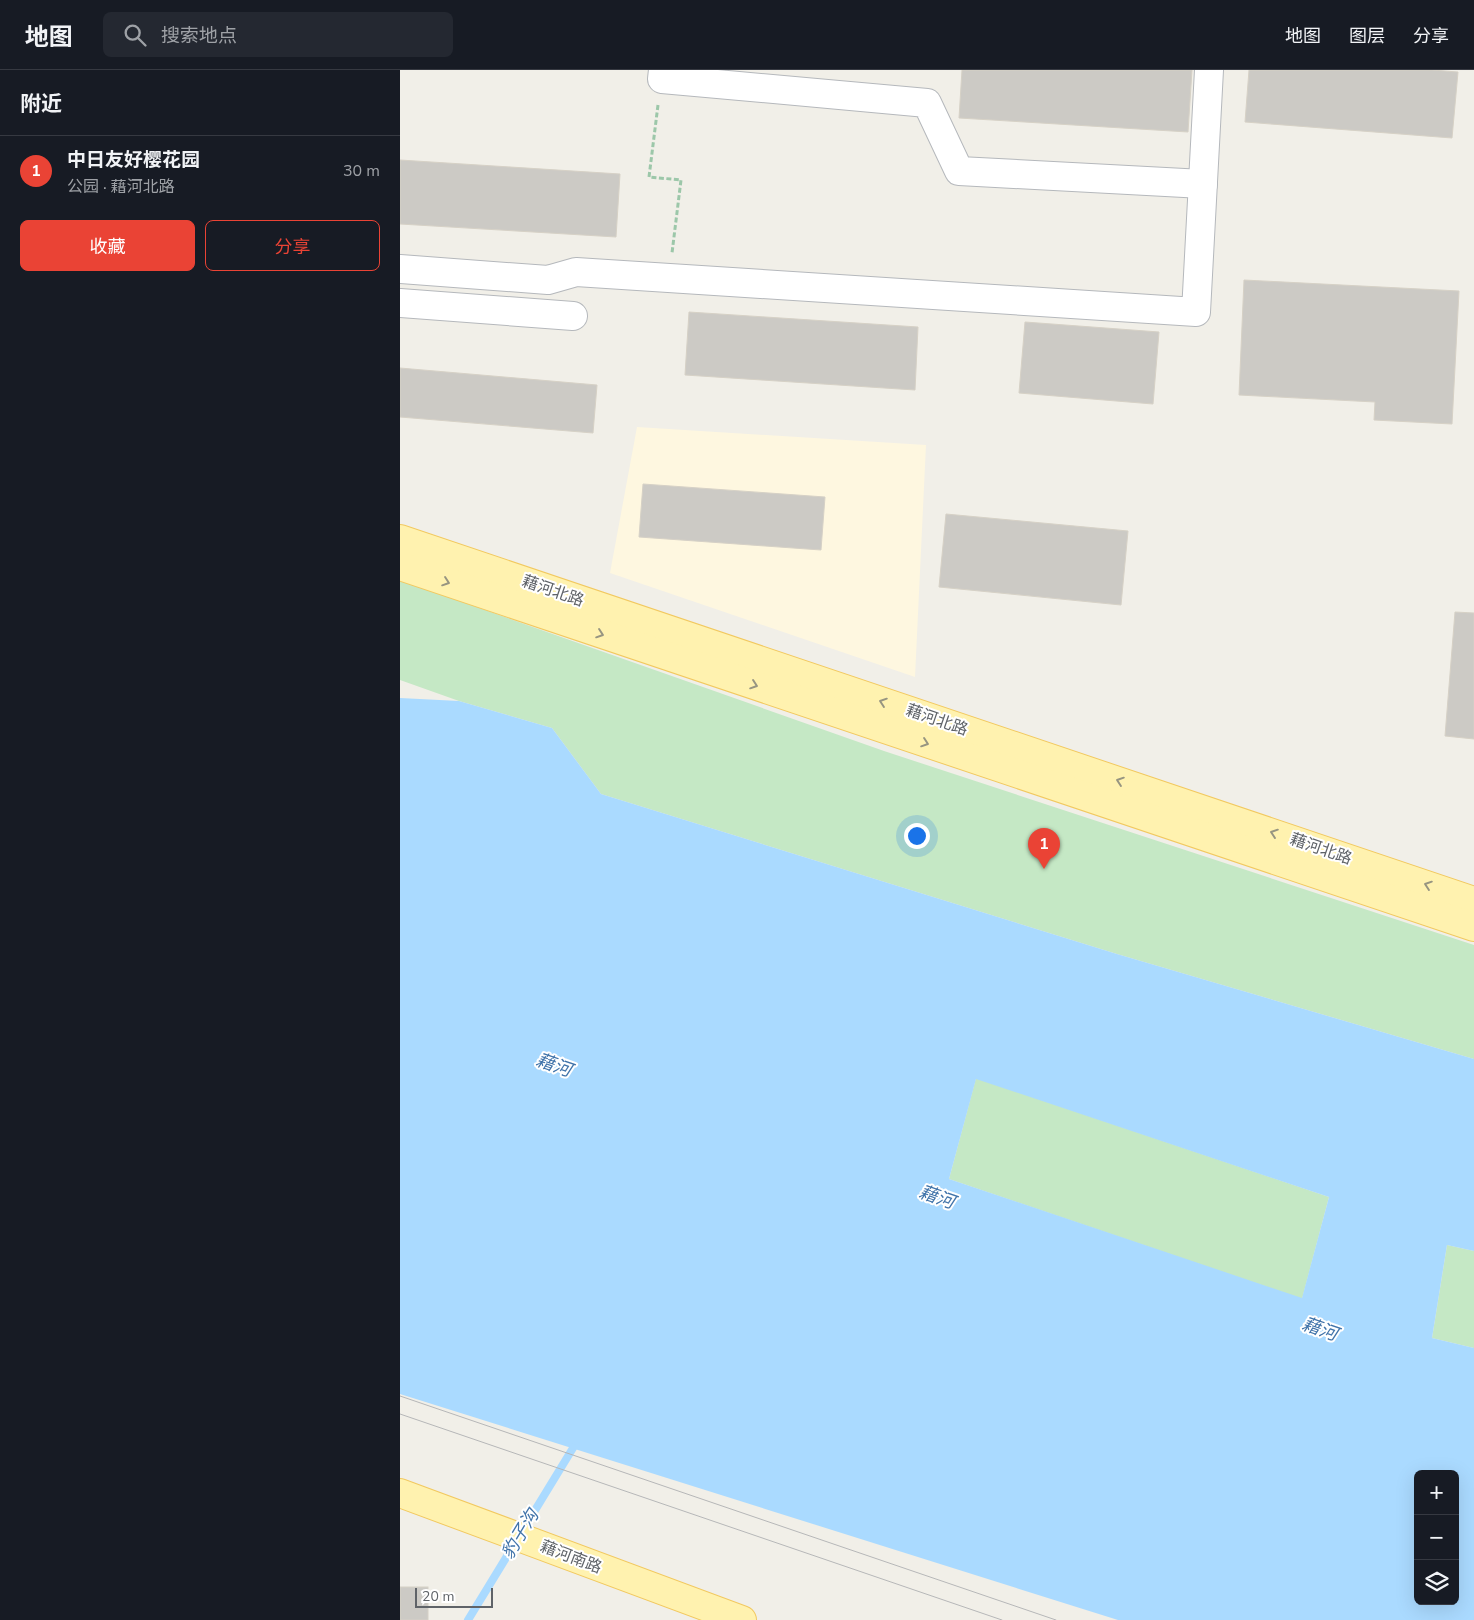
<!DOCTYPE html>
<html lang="zh">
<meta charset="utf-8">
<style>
body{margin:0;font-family:"Nunito Sans","Noto Sans SC",sans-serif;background:#242831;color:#f1f3f6}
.controls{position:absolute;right:15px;bottom:15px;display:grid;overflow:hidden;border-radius:8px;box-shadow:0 5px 20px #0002}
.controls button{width:45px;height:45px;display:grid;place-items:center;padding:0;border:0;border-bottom:1px solid #363941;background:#171b24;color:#f1f3f6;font:25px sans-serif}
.scale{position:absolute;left:15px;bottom:12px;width:78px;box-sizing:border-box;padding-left:5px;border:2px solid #5f6368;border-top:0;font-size:14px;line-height:18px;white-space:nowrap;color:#5f6368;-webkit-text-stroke:4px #fff;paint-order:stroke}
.you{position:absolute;left:516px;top:765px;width:18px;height:18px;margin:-12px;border:4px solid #fff;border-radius:50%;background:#1a73e8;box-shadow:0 0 0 8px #1a73e833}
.badge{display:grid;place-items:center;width:32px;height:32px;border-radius:50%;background:#ea4335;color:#fff;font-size:16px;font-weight:700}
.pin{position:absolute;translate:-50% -41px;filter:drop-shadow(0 1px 2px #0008)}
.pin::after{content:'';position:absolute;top:26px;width:18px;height:15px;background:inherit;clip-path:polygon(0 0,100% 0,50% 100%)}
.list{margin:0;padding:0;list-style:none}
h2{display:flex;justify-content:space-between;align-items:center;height:65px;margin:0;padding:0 20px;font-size:21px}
h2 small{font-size:16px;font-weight:400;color:#9ea1a6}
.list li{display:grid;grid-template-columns:32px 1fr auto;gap:15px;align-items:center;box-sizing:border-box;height:70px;padding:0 20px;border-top:1px solid #363941}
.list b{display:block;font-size:19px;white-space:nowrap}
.list p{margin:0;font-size:16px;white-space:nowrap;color:#9ea1a6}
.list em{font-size:16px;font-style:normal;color:#9ea1a6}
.actions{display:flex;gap:10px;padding:15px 20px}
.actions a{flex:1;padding:11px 0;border:1px solid #ea4335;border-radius:8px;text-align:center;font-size:18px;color:#ea4335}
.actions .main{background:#ea4335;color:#fff}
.icon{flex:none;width:28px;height:28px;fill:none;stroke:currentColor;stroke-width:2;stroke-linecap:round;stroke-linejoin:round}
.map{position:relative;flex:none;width:1074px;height:1550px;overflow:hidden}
header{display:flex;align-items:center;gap:30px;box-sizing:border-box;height:70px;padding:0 25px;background:#171b24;border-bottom:1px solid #363941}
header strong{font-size:24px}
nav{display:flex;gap:28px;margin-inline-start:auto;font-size:18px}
.search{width:350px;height:45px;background:#242831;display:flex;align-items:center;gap:12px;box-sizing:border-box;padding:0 18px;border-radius:8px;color:#9ea1a6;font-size:19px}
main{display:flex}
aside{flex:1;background:#171b24}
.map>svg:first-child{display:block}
.commercial{fill:#fef7e0}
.green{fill:#c5e8c5}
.water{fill:#aadaff;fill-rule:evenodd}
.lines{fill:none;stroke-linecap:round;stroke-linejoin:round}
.stream{stroke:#aadaff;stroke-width:8}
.building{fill:#cccac5;stroke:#d6d1c6}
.minor-casing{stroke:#b5b8bc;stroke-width:30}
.major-casing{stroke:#f2c960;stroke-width:30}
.path{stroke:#9cc7a9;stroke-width:3;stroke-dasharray:5 2.5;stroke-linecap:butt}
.minor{stroke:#fff;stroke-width:28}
.major{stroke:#fff2af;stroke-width:28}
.tram{stroke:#b6b7b8;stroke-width:1}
.oneway{stroke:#979581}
.labels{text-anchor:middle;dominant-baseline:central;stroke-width:4;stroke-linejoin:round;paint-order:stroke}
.street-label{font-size:16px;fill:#5f6368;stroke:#fff}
.water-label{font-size:18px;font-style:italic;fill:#4174aa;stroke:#fff}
</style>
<header>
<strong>地图</strong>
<div class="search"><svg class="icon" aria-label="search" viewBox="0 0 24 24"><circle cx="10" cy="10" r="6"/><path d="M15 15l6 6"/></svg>搜索地点</div>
<nav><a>地图</a><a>图层</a><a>分享</a></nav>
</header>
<main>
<aside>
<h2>附近<small></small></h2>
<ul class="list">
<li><span class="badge">1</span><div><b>中日友好樱花园</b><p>公园 · 藉河北路</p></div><em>30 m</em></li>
</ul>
<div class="actions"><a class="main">收藏</a><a>分享</a></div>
</aside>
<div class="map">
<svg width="1074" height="1550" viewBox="0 0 1074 1550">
<rect width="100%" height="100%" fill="#f1efe8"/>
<path class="commercial" d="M237 357 526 375 515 607 210 503Z"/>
<g class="green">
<path d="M0 510 484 681 1074 875V989L717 884 201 724 152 658 59 631 0 610Z"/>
<path d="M576 1008 929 1127 902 1229 549 1109Z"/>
<path d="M1047 1175 1074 1181V1278L1032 1268Z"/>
</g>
<path class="water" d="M0 628 59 631 152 658 201 724 717 884 1074 989V1181L1047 1175 1032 1268 1074 1278V1550H718L0 1324ZM576 1009 929 1127 902 1228 549 1109ZM1018 1404H1055V1531H1018Z"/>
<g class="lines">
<path class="stream" d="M68 1550 173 1378"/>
</g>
<g class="building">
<path d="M562 0H792L788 62 559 48Z"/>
<path d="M849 0H1032L1058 2 1052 68 845 52Z"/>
<path d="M0 90 220 104 216 167 0 154Z"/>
<path d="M844 210 1059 221 1052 354 974 350 975 332 839 325Z"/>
<path d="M289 242 518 257 515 320 285 305Z"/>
<path d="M625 252 759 262 753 334 619 323Z"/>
<path d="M0 298 197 315 193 363 0 347Z"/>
<path d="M243 414 425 427 421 480 239 467Z"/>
<path d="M546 444 728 461 721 535 539 517Z"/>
<path d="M1055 542 1074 543V669L1045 666Z"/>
<rect x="0" y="1517" width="28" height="33"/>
</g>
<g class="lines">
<defs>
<g id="minor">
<path d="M263 0 262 9 527 33 559 101 803 114"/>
<path d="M0 199 148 210 176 202 796 242 809 0"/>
<path d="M0 233 173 246"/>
</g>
<g id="major">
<path d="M0 469 1074 831"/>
<path d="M0 496 1074 857"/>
<path d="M0 1423 342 1550"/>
</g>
</defs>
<use href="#minor" class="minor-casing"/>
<use href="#major" class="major-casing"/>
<path class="path" d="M258 35 249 107 281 110 272 183"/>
<use href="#minor" class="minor"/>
<use href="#major" class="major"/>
<g class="tram">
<path d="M0 1326 656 1550"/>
<path d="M0 1344 602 1550"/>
</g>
</g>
<defs><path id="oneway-chevron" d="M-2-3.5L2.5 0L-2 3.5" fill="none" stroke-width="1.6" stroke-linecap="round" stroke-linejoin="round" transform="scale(1.25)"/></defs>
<g class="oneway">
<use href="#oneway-chevron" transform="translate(46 512) rotate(19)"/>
<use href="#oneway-chevron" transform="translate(200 564) rotate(19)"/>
<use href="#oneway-chevron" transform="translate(354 615) rotate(19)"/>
<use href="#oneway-chevron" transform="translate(483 632) rotate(-161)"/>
<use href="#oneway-chevron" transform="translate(525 673) rotate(19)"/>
<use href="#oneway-chevron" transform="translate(720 711) rotate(-161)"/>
<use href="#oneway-chevron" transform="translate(874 763) rotate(-161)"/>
<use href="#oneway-chevron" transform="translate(1028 815) rotate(-161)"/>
</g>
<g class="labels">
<g class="street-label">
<text transform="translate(153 521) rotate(19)">藉河北路</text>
<text transform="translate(537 650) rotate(19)">藉河北路</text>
<text transform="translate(921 779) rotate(19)">藉河北路</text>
<text transform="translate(171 1487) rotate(21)">藉河南路</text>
</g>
<g class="water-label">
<text transform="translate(154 995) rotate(19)">藉河</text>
<text transform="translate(537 1127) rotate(19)">藉河</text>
<text transform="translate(920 1259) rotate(19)">藉河</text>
<text transform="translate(120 1464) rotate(-59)">豹子沟</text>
</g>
</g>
</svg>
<div class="controls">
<button>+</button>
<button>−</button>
<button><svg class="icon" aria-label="layers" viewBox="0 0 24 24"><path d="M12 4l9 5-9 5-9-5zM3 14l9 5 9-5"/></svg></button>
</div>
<div class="scale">20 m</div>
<div class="you"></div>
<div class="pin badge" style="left:644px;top:799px">1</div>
</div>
</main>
